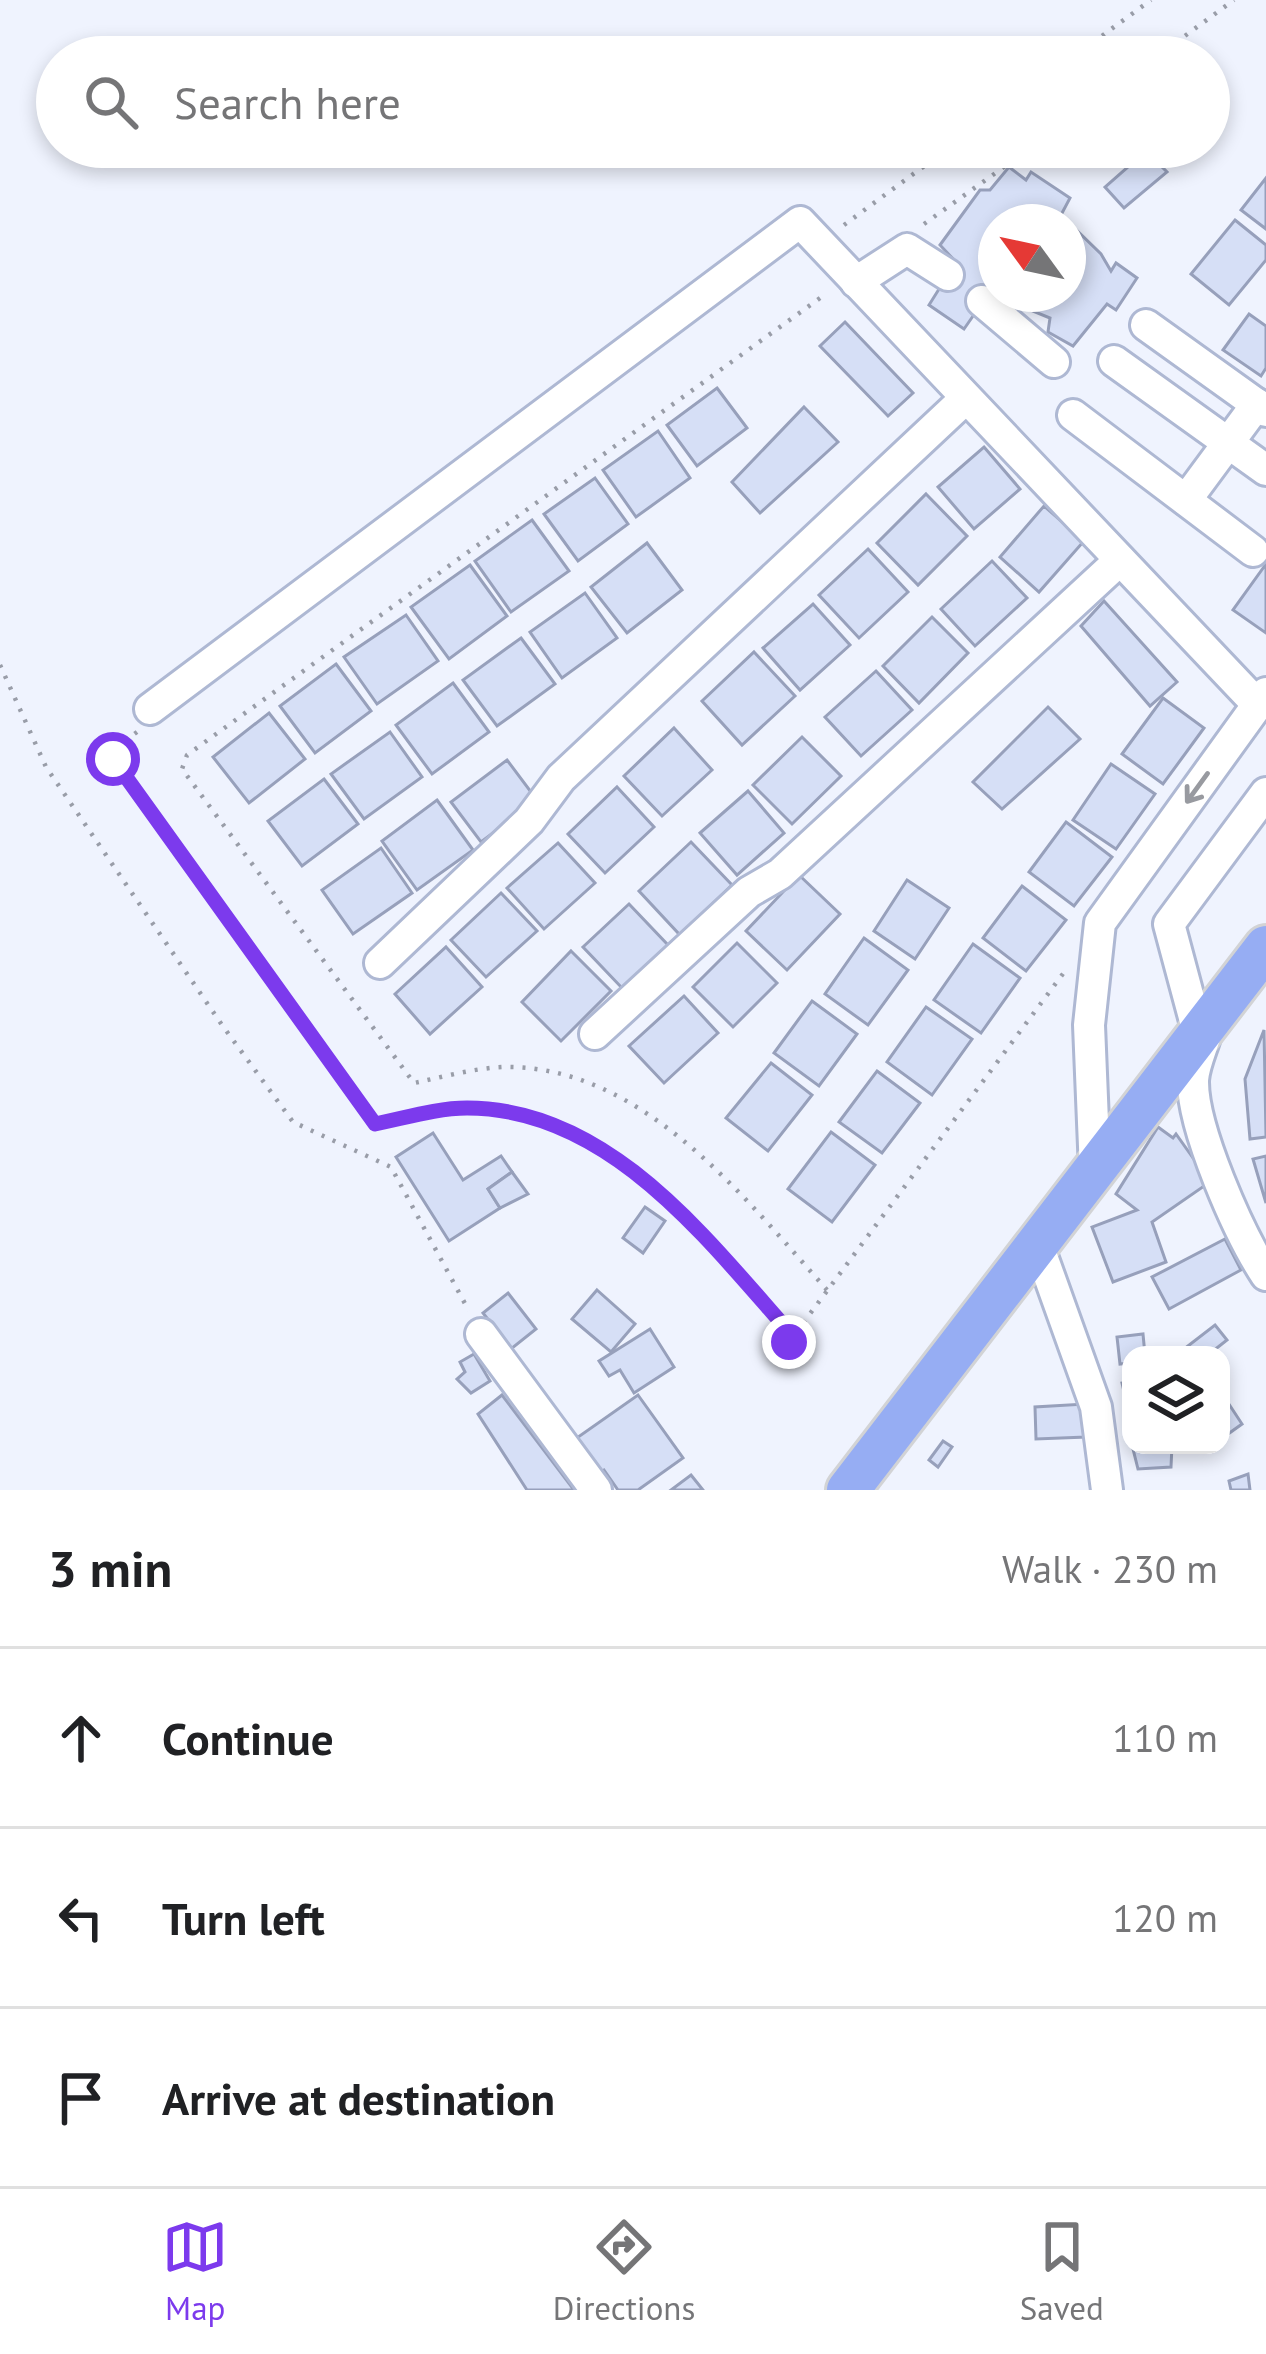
<!DOCTYPE html>
<meta charset="utf-8">
<style>
body{margin:0;font-family:"PT Sans",sans-serif;background:#f6f6f6;color:#202124}
.controls{position:absolute;right:36px;bottom:36px;display:grid;overflow:hidden;border-radius:24px;box-shadow:0 6px 18px #0003}
.controls button{width:108px;height:108px;display:grid;place-items:center;padding:0;border:0;border-bottom:3px solid #e0e0e0;background:#fff;color:#202124;font:60px sans-serif}
.compass{position:absolute;left:978px;top:204px;width:108px;height:108px;border-radius:50%;background:#fff;box-shadow:0 6px 18px #0003;rotate:303deg}
.stop{position:absolute;width:36px;height:36px;margin:-27px;border:9px solid #7c3aed;border-radius:50%;background:#fff}
.stop.end{background:#7c3aed;border-color:#fff;box-shadow:0 3px 12px #0008}
.list{margin:0;padding:0;list-style:none}
h2{display:flex;justify-content:space-between;align-items:center;height:156px;margin:0;padding:0 48px;font-size:51px}
h2 small{font-size:39px;font-weight:400;color:#757577}
.list li{display:grid;grid-template-columns:78px 1fr auto;gap:36px;align-items:center;box-sizing:border-box;height:180px;padding:0 48px;border-top:3px solid #e0e0e0}
.list b{display:block;font-size:45px;white-space:nowrap}
.list em{font-size:39px;font-style:normal;color:#757577}
.icon{flex:none;width:66px;height:66px;fill:none;stroke:currentColor;stroke-width:2;stroke-linecap:round;stroke-linejoin:round}
.map{position:relative;flex:none;width:1266px;height:1490px;overflow:hidden}
.search{position:absolute;background:#fff;box-shadow:0 6px 18px #0003;left:36px;right:36px;top:36px;height:132px;display:flex;align-items:center;gap:30px;box-sizing:border-box;padding:0 42px;border-radius:66px;color:#757577;font-size:45px}
.sheet{height:696px;background:#fff}
nav{display:flex;justify-content:space-around;align-items:center;box-sizing:border-box;height:168px;border-top:3px solid #e0e0e0;background:#fff;font-size:33px;color:#757577}
nav a{display:grid;justify-items:center;gap:6px}
nav .on{color:#7c3aed}
.map>svg:first-child{display:block}
.building{fill:#d6dff6;stroke:#97a0bb;stroke-width:3;fill-rule:evenodd}
.lines{fill:none;stroke-linecap:round;stroke-linejoin:round}
.minor-casing{stroke:#aeb8d3;stroke-width:36}
.highway-casing{stroke:#d2d3d5;stroke-width:48}
.path{stroke:#999da8;stroke-width:4.5;stroke-dasharray:3 9;stroke-linecap:butt}
.minor{stroke:#fff;stroke-width:30}
.highway{stroke:#96adf3;stroke-width:42}
.oneway{stroke:#989aa0}
.route{stroke:#7c3aed;stroke-width:15}
</style>
<div class="map">
<svg width="1266" height="1490" viewBox="0 0 1266 1490">
<rect width="100%" height="100%" fill="#eff3fe"/>
<g class="building">
<path d="M1146 151 1167 172 1124 208 1105 187Z"/>
<path d="M1009 167 1026 180 1031 172 1070 198 1061 215 1101 254 1111 271 1116 263 1137 278 1116 310 1107 304 1073 346 1048 332 1050 318 989 293 964 329 929 305 956 262 940 245 980 190H990ZM996 222H1068V294H996Z"/>
<path d="M1266 178V229L1241 210Z"/>
<path d="M1235 220 1266 245V260L1229 305 1191 274Z"/>
<path d="M1249 314 1266 326V368L1261 376 1223 350Z"/>
<path d="M845 322 913 393 888 416 820 346Z"/>
<path d="M717 388 747 428 697 466 667 425Z"/>
<path d="M804 407 838 442 760 513 732 482Z"/>
<path d="M658 431 690 478 636 517 603 470Z"/>
<path d="M984 447 1020 489 974 529 938 487Z"/>
<path d="M595 478 628 524 578 561 544 514Z"/>
<path d="M926 494 967 536 918 585 877 543Z"/>
<path d="M1044 506 1084 541 1039 592 1000 557Z"/>
<path d="M532 520 569 571 511 612 475 561Z"/>
<path d="M647 543 682 590 627 633 591 587Z"/>
<path d="M868 549 908 592 859 638 819 595Z"/>
<path d="M992 561 1027 598 975 646 941 609Z"/>
<path d="M1266 564V633L1233 610Z"/>
<path d="M470 565 507 616 449 659 411 607Z"/>
<path d="M585 593 617 638 562 678 530 632Z"/>
<path d="M1104 601 1177 682 1150 706 1081 626Z"/>
<path d="M813 604 850 645 800 690 763 648Z"/>
<path d="M406 615 438 661 377 704 344 657Z"/>
<path d="M932 617 968 653 919 703 883 666Z"/>
<path d="M521 638 555 684 497 726 463 680Z"/>
<path d="M754 652 795 696 742 745 702 701Z"/>
<path d="M336 664 371 711 315 753 280 706Z"/>
<path d="M876 671 912 710 861 756 825 717Z"/>
<path d="M453 683 489 732 432 774 396 725Z"/>
<path d="M1163 698 1204 728 1163 784 1122 754Z"/>
<path d="M1048 707 1080 739 1002 809 973 782Z"/>
<path d="M269 713 305 759 249 803 213 757Z"/>
<path d="M674 728 712 770 662 816 624 776Z"/>
<path d="M390 732 422 777 364 819 331 774Z"/>
<path d="M802 737 841 776 792 824 753 785Z"/>
<path d="M507 760 537 800 481 842 451 802Z"/>
<path d="M1111 764 1155 794 1116 849 1073 820Z"/>
<path d="M324 779 358 824 302 866 268 821Z"/>
<path d="M617 787 654 827 605 873 568 834Z"/>
<path d="M748 791 784 833 737 875 700 833Z"/>
<path d="M437 800 473 850 417 890 382 841Z"/>
<path d="M1066 822 1112 857 1074 906 1029 872Z"/>
<path d="M691 842 732 885 680 935 639 891Z"/>
<path d="M558 843 595 883 544 929 507 888Z"/>
<path d="M381 848 412 893 353 934 322 890Z"/>
<path d="M799 875 840 914 787 970 746 931Z"/>
<path d="M907 880 949 908 915 959 874 931Z"/>
<path d="M1022 886 1066 920 1026 971 983 938Z"/>
<path d="M501 893 537 931 486 977 451 940Z"/>
<path d="M629 904 668 945 622 988 583 947Z"/>
<path d="M864 938 908 970 868 1025 825 994Z"/>
<path d="M737 943 777 983 733 1027 693 987Z"/>
<path d="M973 944 1020 978 981 1033 934 1000Z"/>
<path d="M446 947 482 987 430 1034 395 994Z"/>
<path d="M571 951 611 991 561 1041 522 1002Z"/>
<path d="M684 996 718 1033 664 1083 629 1046Z"/>
<path d="M812 1001 857 1034 819 1086 774 1053Z"/>
<path d="M926 1007 972 1039 932 1095 887 1062Z"/>
<path d="M1264 1030 1266 1137 1250 1139 1245 1079Z"/>
<path d="M771 1063 812 1095 768 1151 726 1118Z"/>
<path d="M877 1071 920 1103 882 1153 839 1122Z"/>
<path d="M1158 1127 1173 1138 1176 1134 1210 1182 1152 1222 1166 1262 1113 1282 1092 1227 1137 1210 1116 1194Z"/>
<path d="M831 1132 875 1165 832 1222 788 1189Z"/>
<path d="M433 1133 463 1180 501 1156 512 1172 488 1189 500 1208 449 1241 396 1157Z"/>
<path d="M1266 1156V1203L1253 1159Z"/>
<path d="M512 1172 528 1194 500 1208 488 1189Z"/>
<path d="M645 1207 665 1221 643 1253 623 1238Z"/>
<path d="M1225 1239 1241 1270 1169 1309 1152 1277Z"/>
<path d="M597 1290 635 1324 611 1352 572 1319Z"/>
<path d="M508 1293 536 1329 511 1349 483 1313Z"/>
<path d="M1215 1325 1227 1340 1208 1355H1189L1184 1349Z"/>
<path d="M650 1329 674 1367 634 1393 620 1370 609 1376 599 1361Z"/>
<path d="M1143 1334 1145 1355H1131V1363L1120 1364 1117 1337Z"/>
<path d="M474 1354 490 1381 471 1393 457 1379 465 1372 460 1362Z"/>
<path d="M1131 1382V1421L1122 1383Z"/>
<path d="M1221 1392 1242 1424 1221 1439Z"/>
<path d="M502 1395 574 1490H527L478 1414Z"/>
<path d="M638 1395 683 1458 638 1490H618L604 1470 595 1476 571 1442Z"/>
<path d="M1085 1404 1086 1437 1036 1439 1035 1407Z"/>
<path d="M943 1441 952 1447 938 1467 929 1460Z"/>
<path d="M1132 1445H1172L1171 1467 1138 1469Z"/>
<path d="M1248 1474 1250 1490H1231L1229 1481Z"/>
<path d="M691 1475 703 1490H671Z"/>
</g>
<g class="lines">
<defs>
<g id="minor">
<path d="M856 282 907 249 948 275"/>
<path d="M982 301 1054 362"/>
<path d="M1146 325 1266 411"/>
<path d="M1114 361 1266 470"/>
<path d="M1073 415 1253 551"/>
<path d="M1186 500 1257 404"/>
<path d="M150 709 800 222 1257 704"/>
<path d="M380 963 529 821 561 778 966 398"/>
<path d="M595 1034 749 892 780 874 1120 560"/>
<path d="M1206 1034C1202 1048 1194 1065 1193 1080 1192 1128 1239 1234 1266 1275"/>
<path d="M1199 1036 1169 924 1266 793"/>
<path d="M1095 1171 1089 1025 1100 923 1266 693"/>
<path d="M1038 1245 1096 1407 1107 1490"/>
<path d="M481 1334 596 1490"/>
</g>
<path id="highway" d="M848 1490 1266 947"/>
</defs>
<use href="#minor" class="minor-casing"/>
<use href="#highway" class="highway-casing"/>
<g class="path">
<path d="M1073 57 1151 0"/>
<path d="M1156 57 1234 0"/>
<path d="M924 224 1032 147"/>
<path d="M844 225 950 147"/>
<path d="M0 665 46 767 222 1025 293 1122 391 1167 469 1311"/>
<path d="M137 732 115 748 113 759 375 1124C405 1118 437 1108 467 1108 610 1108 708 1240 793 1336"/>
<path d="M827 1290C745 1198 642 1065 504 1067 474 1068 443 1077 414 1083L182 769 187 755 827 293"/>
<path d="M789 1342 1065 971"/>
</g>
<use href="#minor" class="minor"/>
<use href="#highway" class="highway"/>
</g>
<defs><path id="oneway-shaft" d="M-6 0H5M1.5-3L5.5 0L1.5 3" fill="none" stroke-width="1.6" stroke-linecap="round" stroke-linejoin="round" transform="scale(3)"/></defs>
<use class="oneway" href="#oneway-shaft" transform="translate(1197 788) rotate(126)"/>
<g class="lines">
<path class="route" d="M113 759 375 1124C405 1118 437 1108 467 1108 610 1108 708 1241 793 1336L789 1342"/>
</g>
</svg>
<div class="controls">
<button><svg class="icon" aria-label="layers" viewBox="0 0 24 24"><path d="M12 4l9 5-9 5-9-5zM3 14l9 5 9-5"/></svg></button>
</div>
<svg class="compass" viewBox="-18 -18 36 36"><path d="M0-13l5 13h-10z" fill="#e53935"/><path d="M0 13l5-13h-10z" fill="#757577"/></svg>
<div class="stop" style="left:113px;top:759px"></div>
<div class="stop end" style="left:789px;top:1342px"></div>
<div class="search"><svg class="icon" aria-label="search" viewBox="0 0 24 24"><circle cx="10" cy="10" r="6"/><path d="M15 15l6 6"/></svg>Search here</div>
</div>
<section class="sheet">
<h2>3 min<small>Walk · 230 m</small></h2>
<ul class="list">
<li><svg class="icon" aria-label="ahead" viewBox="0 0 24 24"><path d="M12 20V5M6 11l6-6 6 6"/></svg><div><b>Continue</b></div><em>110 m</em></li>
<li><svg class="icon" aria-label="left" viewBox="0 0 24 24"><path d="M17 20v-9H6M10 6l-5 5 5 5"/></svg><div><b>Turn left</b></div><em>120 m</em></li>
<li><svg class="icon" aria-label="arrive" viewBox="0 0 24 24"><path d="M6 21V4h12l-3 4 3 4H6"/></svg><div><b>Arrive at destination</b></div></li>
</ul>
</section>
<nav>
<a class="on"><svg class="icon" aria-label="map" viewBox="0 0 24 24"><path d="M3 6l6-2 6 2 6-2v14l-6 2-6-2-6 2zM9 4v14M15 6v14"/></svg>Map</a>
<a><svg class="icon" aria-label="directions" viewBox="0 0 24 24"><path d="M12 3l9 9-9 9-9-9zM9 14v-3h6M13 9l2 2-2 2"/></svg>Directions</a>
<a><svg class="icon" aria-label="saved" viewBox="0 0 24 24"><path d="M7 4h10v16l-5-4-5 4z"/></svg>Saved</a>
</nav>
